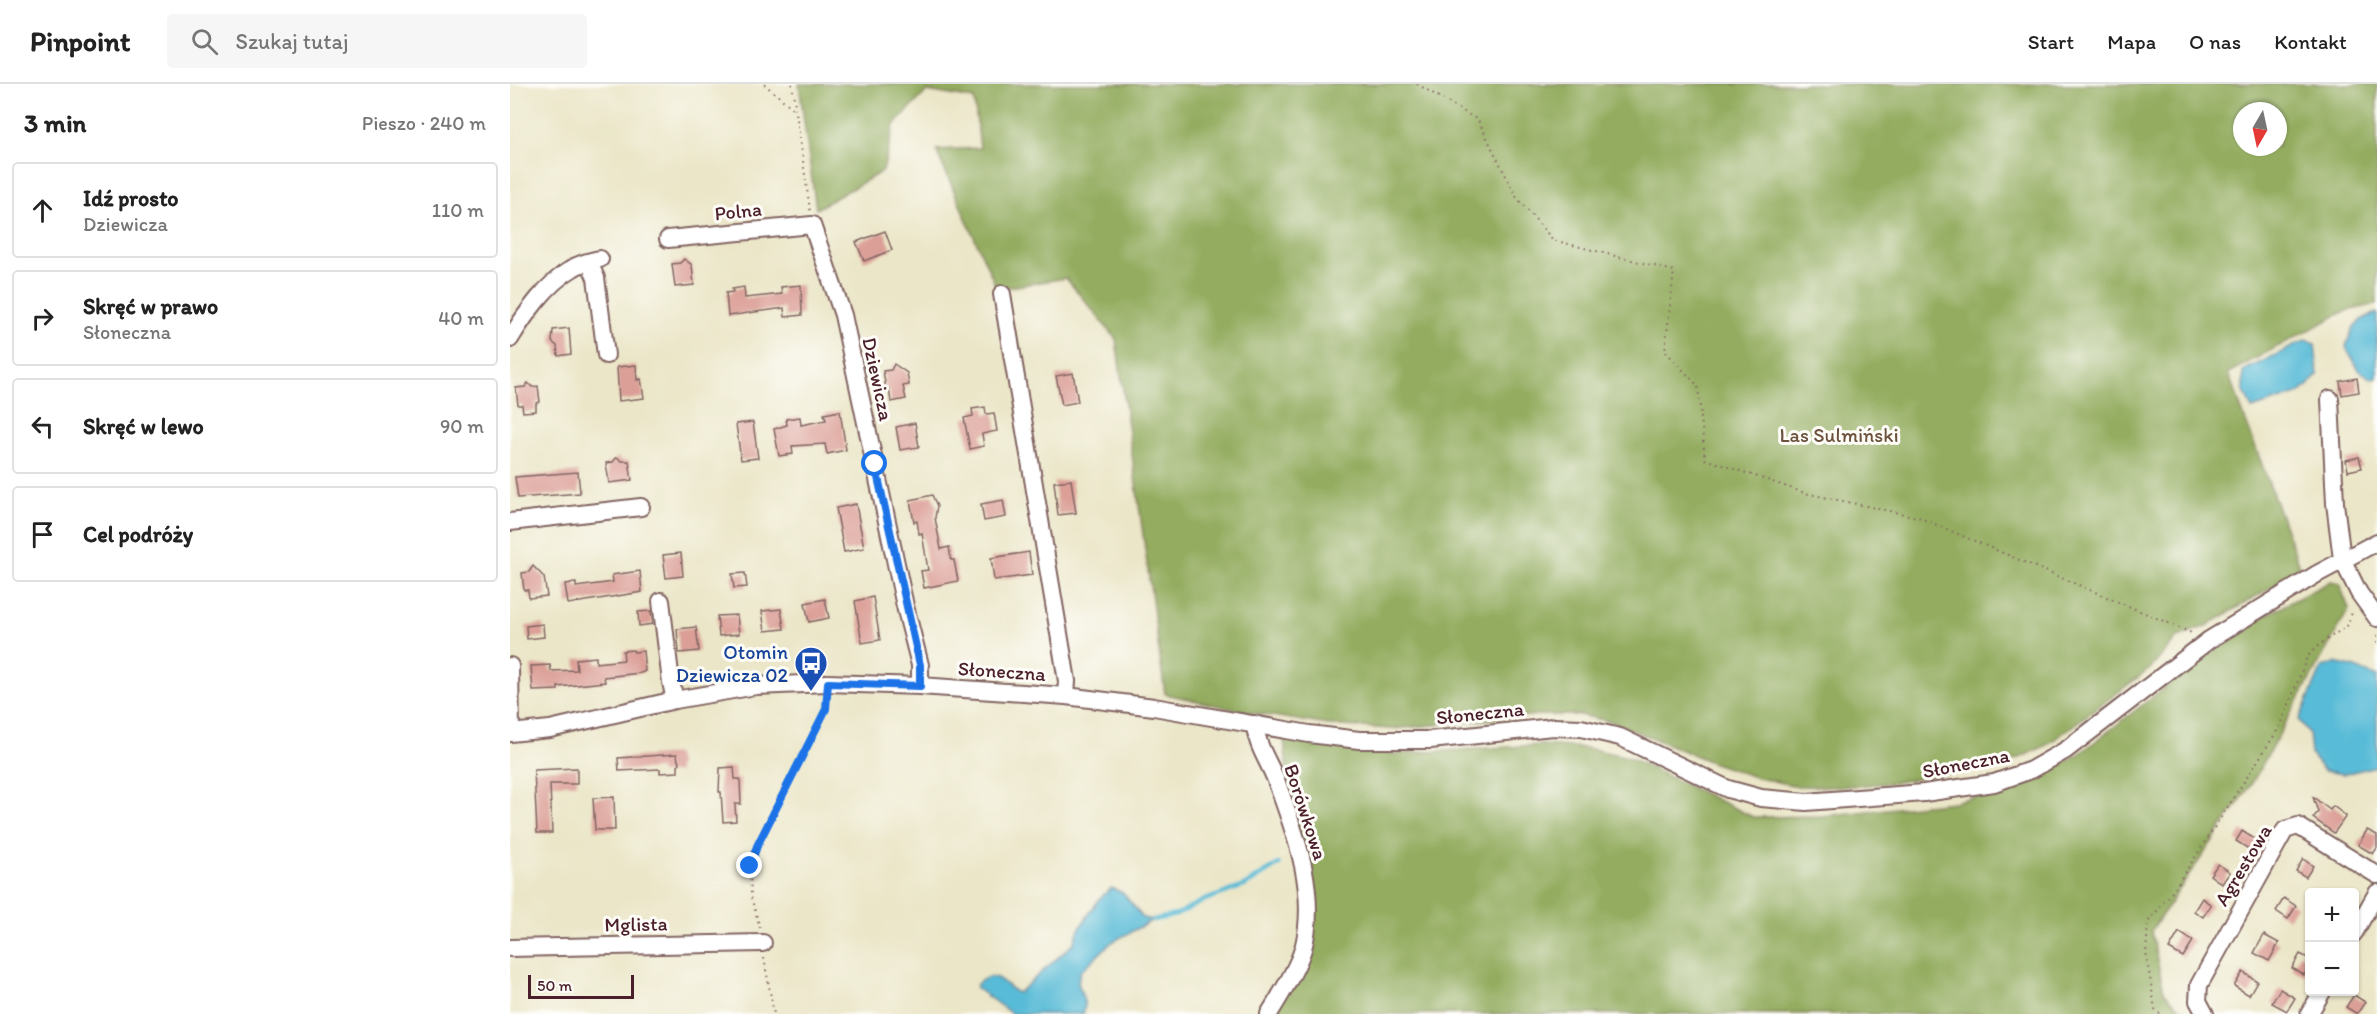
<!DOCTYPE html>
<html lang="pl">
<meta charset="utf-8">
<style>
body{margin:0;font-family:Itim,sans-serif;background:#f6f6f6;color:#222}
.controls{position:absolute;right:18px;bottom:18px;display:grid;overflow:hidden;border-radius:6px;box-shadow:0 2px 4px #0004}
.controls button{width:54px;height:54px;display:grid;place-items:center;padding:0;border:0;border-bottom:2px solid #e0e0e0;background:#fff;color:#222;font:30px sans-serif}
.compass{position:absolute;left:1723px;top:18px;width:54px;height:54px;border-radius:50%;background:#fff;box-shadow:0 2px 4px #0004;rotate:189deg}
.scale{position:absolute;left:18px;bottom:15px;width:106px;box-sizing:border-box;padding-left:6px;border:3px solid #4a1f2b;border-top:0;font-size:16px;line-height:21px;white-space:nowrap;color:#4a1f2b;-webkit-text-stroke:4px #fdfcf7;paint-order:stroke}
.stop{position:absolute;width:18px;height:18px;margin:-14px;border:4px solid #1a73e8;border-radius:50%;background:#fff}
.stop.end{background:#1a73e8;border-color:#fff;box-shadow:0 2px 6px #0008}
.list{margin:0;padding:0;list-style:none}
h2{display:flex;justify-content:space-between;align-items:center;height:78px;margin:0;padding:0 24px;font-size:26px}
h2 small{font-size:20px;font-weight:400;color:#767676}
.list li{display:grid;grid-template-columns:39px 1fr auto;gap:18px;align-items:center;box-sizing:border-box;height:96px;margin:0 12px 12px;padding:0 12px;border:2px solid #e0e0e0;border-radius:6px}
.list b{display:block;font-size:22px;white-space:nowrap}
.list p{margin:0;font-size:20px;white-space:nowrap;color:#767676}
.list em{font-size:20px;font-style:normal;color:#767676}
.icon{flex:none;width:33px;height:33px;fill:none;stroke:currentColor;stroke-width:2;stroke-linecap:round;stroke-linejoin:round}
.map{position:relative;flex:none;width:1867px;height:930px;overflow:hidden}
header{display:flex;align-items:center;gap:36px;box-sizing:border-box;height:84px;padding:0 30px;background:#fff;border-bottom:2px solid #e0e0e0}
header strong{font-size:28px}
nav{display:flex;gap:33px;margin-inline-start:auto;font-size:21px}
.search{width:420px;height:54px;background:#f6f6f6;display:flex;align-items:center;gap:15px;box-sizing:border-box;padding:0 21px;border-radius:6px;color:#767676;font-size:22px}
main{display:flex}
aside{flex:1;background:#fff}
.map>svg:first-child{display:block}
.forest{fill:#93ac5e;stroke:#6e6644;stroke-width:1.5;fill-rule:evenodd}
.water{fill:#59bbd7;stroke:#526d81;stroke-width:1.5}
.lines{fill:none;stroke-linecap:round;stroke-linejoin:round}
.stream{stroke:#59bbd7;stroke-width:4.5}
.building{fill:#db9f97}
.minor-casing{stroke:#826562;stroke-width:20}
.path{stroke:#826562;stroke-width:2;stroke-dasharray:1.5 4.5;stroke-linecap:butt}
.minor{stroke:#fff;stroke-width:16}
.route{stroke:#1a73e8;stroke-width:8}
.labels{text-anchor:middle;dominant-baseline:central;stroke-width:6;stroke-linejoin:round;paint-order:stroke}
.street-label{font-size:20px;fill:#4a1f2b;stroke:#fdfcf7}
.park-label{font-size:20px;fill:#6c523e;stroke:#fdfcf7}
.transit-label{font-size:20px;fill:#164399;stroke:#fdfcf7;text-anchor:end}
</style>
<header>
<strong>Pinpoint</strong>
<div class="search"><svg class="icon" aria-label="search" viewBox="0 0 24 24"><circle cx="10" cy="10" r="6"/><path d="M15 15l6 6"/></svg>Szukaj tutaj</div>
<nav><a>Start</a><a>Mapa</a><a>O nas</a><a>Kontakt</a></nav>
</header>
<main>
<aside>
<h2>3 min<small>Pieszo · 240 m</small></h2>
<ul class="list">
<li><svg class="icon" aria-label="ahead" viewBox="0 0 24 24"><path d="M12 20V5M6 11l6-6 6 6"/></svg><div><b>Idź prosto</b><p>Dziewicza</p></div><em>110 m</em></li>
<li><svg class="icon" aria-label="right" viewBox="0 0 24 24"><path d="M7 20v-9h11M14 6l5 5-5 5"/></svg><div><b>Skręć w prawo</b><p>Słoneczna</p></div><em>40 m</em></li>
<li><svg class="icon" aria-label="left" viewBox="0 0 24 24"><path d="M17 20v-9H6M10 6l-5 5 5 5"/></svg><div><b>Skręć w lewo</b></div><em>90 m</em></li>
<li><svg class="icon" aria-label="arrive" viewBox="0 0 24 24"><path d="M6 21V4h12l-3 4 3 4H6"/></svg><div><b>Cel podróży</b></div></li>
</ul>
</aside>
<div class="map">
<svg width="1867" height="930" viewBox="0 0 1867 930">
<rect width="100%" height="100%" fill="#fdfcf7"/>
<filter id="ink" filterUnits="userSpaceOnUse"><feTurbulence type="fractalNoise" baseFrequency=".0167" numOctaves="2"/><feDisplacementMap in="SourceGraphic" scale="12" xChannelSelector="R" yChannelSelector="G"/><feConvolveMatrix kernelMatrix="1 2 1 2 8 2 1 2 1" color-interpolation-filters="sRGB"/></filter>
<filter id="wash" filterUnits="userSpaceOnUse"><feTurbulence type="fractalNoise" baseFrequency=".008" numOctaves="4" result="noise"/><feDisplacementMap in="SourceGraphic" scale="24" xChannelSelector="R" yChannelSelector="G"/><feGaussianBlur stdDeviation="1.35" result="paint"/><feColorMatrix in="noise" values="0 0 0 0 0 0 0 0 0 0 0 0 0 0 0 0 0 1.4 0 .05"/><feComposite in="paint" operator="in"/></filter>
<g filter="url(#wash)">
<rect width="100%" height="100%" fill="#ebe6c8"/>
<g class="forest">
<path d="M289 0H1867V220L1833 228 1718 289 1791 486 1696 542 1668 553 1641 584 1535 662 1507 675 1482 682 1381 699 1327 703 1288 702 1248 694 1201 678 1103 638 1070 631H1028L882 645 818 641 732 627 655 610 606 255 556 194 487 205 426 66 470 64 464 15 417 7 384 41 373 87 306 125ZM1732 27H1768V63H1732Z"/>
<path d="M1821 497 1829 499 1839 525 1742 699 1641 847 1654 908 1676 930H764L801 850 779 711 774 654 803 660 880 670 1032 661 1077 664 1118 673 1243 733 1311 732 1444 718 1521 698 1569 670 1671 591 1750 534Z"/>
</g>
<g class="water">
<path d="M1867 229V294L1862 295 1849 286 1836 263C1842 242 1846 236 1867 229Z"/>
<path d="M1796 256 1805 260 1808 291 1790 309 1742 325 1733 305V287Z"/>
<path d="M1825 579 1846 584 1867 593V682L1834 690 1814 687 1801 671 1799 649 1789 636 1812 583Z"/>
<path d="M602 804 613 809 633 834 643 836 602 858 570 888 568 898 575 921 573 930H502L466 904 467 900C487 882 492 902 508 909L563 860 569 845 589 815Z"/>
</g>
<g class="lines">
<path class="stream" d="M643 836 666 831 695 816 734 802 769 780"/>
</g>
<g id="blocks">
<g class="building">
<path d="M375 147 382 166 354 177 346 158Z"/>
<path d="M174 175 182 181 184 201 165 203 162 180 170 179Z"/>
<path d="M291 201 292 231 275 233 274 224 218 232 216 209 223 208 222 205 234 203 235 214 272 210 271 203Z"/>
<path d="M59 244 61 270 48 272 47 262 42 258 43 246Z"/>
<path d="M384 280 397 289 399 301 393 302 396 315 381 318 379 305H376L373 287 381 286Z"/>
<path d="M126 281 127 296 131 295 134 314 109 317 107 283Z"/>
<path d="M563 289 568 318 552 321 546 292Z"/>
<path d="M1847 294 1849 308 1832 311 1830 297Z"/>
<path d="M18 299 22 303 28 302 30 318 26 319V327L13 328 12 321H8L6 304 15 303Z"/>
<path d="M475 323 476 330 484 329 487 347 472 350 474 362 460 365 454 334 463 332 462 325Z"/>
<path d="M330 327 336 366 317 370 315 360 282 362 283 370 269 372 264 345 277 341 276 335 290 333 291 341 316 336 314 330Z"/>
<path d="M243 338 248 374 231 376 226 340Z"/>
<path d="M405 339 409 363 390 366 386 343Z"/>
<path d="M107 373 112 377H119L122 396 99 399 96 379 103 378Z"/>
<path d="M1849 373 1852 384 1838 387 1836 376Z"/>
<path d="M68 388 70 409 8 414 5 393Z"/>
<path d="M561 396 566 429 548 431 544 398Z"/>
<path d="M422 411 427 422 425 434 431 465 439 463 441 476H444L448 497 414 504 411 487 418 486 412 449 409 450 407 437 404 438 400 416Z"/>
<path d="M493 416 496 433 474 437 471 420Z"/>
<path d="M346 420 354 464 334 468 326 424Z"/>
<path d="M519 468 522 491 484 496 481 474Z"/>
<path d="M171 469 173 492 156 494 153 471Z"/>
<path d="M23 482 34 493 37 512 19 514 18 506H14L12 489 19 488Z"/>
<path d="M130 487 132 508 58 520 55 500 66 499V503L103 498 102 491Z"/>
<path d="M235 489 237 503 224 504 222 490Z"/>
<path d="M363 513 370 556 352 559 345 517Z"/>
<path d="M315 515 319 534 299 538 295 519Z"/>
<path d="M271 525 274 545 255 547 252 527Z"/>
<path d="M141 527 143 540 129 542 128 528Z"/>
<path d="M227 531 229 550 209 552 207 532Z"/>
<path d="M33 540 34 553 17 555 16 542Z"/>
<path d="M186 543 189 567 169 569 167 545Z"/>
<path d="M123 566 124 568 133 567 135 587 131 589 94 593 95 598 48 603V606L23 607 21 582 40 581 41 587 67 586 66 575 86 573V579L114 576 113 567Z"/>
<path d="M167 670 168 677 170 679 168 682V688L150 689V685L109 687 108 674Z"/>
<path d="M224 683 225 695H230L231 720H225L226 737 213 738 211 708H209L210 684Z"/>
<path d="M67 684V700H40L42 749H27L24 686Z"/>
<path d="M104 713 105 746H85L83 714Z"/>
<path d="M1803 713 1820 726 1823 722 1836 732 1824 749 1803 734 1808 728Z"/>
<path d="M1857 746 1867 751V764L1863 770 1848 761Z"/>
<path d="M1732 747 1748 757 1742 767 1726 757Z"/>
<path d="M1793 775 1803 782 1796 793 1786 787Z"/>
<path d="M1708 780 1720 788 1712 800 1700 791Z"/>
<path d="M1692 814 1701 821 1693 833 1684 827Z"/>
<path d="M1774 814 1786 822 1778 835 1766 827Z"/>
<path d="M1669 848 1683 857 1673 873 1659 865Z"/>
<path d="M1754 851 1769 859 1759 877 1744 869Z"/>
<path d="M1790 870 1800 875V882L1794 891 1782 884Z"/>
<path d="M1733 888 1747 897 1739 911 1724 902Z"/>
<path d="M1770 905 1785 914 1777 927 1762 919Z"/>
<path d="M1844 911 1855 918 1847 930 1836 923Z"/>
</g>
</g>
</g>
<g filter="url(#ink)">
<use href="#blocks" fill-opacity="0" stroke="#826562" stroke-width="1.5"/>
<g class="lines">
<defs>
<g id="minor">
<path d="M158 155 302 141 333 231 395 522 410 581V602"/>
<path d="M79 178 86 194 96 271"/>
<path d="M492 210 557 597 556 612"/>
<path d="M0 255C16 229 36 200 63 184 70 179 81 177 90 175"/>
<path d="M1820 315 1825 419 1832 475 1849 509 1867 534"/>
<path d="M0 438 131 423"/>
<path d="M151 517 161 598 165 616"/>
<path d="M0 582 1 649"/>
<path d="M745 640C746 662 760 679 767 699 786 751 808 809 793 865 788 882 769 914 759 930"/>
<path d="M0 649 40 645 165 616 246 602 317 599 410 602 556 612 644 623 799 650 849 656H920L1043 643 1071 644 1110 653 1218 705 1251 714 1296 718 1414 709 1484 699 1521 686 1556 666 1699 556 1807 490 1867 458"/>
<path d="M1844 849 1867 809"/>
<path d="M0 864 253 859"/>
<path d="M1695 930 1688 917 1689 901 1775 746 1788 742 1867 791"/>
<path d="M1799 930 1812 908"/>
</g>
</defs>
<use href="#minor" class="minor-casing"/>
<g class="path">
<path d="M254 0 286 27"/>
<path d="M282 0 300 126"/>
<path d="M907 0 968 36 1007 114 1043 156 1164 187 1155 267 1188 302 1195 375 1295 409 1408 433 1684 550"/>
<path d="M1867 551V560"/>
<path d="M250 844 241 813 240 782 247 762 316 625V614"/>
<path d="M254 874 264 930"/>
<path d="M1650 930 1645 925 1636 869 1638 838 1663 807 1771 641 1797 573 1810 560 1837 542 1843 526"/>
</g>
<use href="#minor" class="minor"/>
</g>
</g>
<g class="lines" filter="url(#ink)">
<path class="route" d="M240 782 247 762 316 625 318 599 410 602V581L365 380"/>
</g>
<defs>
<symbol id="bus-pin" viewBox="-11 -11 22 30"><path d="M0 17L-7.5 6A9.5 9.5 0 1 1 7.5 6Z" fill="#1a4fb4" stroke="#fdfcf7"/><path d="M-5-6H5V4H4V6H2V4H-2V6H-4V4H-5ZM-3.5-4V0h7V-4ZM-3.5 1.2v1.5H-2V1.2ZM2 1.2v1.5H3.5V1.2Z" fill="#fff"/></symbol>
</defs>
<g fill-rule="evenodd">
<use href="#bus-pin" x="282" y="560" width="38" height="52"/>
</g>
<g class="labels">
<g class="street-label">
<text transform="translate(228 127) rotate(-6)">Polna</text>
<text transform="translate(368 295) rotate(78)">Dziewicza</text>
<text transform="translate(492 587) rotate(4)">Słoneczna</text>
<text transform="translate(970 629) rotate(-6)">Słoneczna</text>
<text transform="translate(1456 679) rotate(-11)">Słoneczna</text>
<text transform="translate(796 728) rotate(72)">Borówkowa</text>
<text transform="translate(1733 781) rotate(-59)">Agrestowa</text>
<text transform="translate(126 840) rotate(-1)">Mglista</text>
</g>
<g class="park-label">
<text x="1329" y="351">Las Sulmiński</text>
</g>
<g class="transit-label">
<text x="278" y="568">Otomin<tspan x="278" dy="23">Dziewicza 02</tspan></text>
</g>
</g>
</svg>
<div class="controls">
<button>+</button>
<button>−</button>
</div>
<svg class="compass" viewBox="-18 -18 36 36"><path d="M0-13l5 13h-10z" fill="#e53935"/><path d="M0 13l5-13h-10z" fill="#767676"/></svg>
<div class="scale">50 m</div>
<div class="stop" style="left:365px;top:380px"></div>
<div class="stop end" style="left:240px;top:782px"></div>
</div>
</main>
